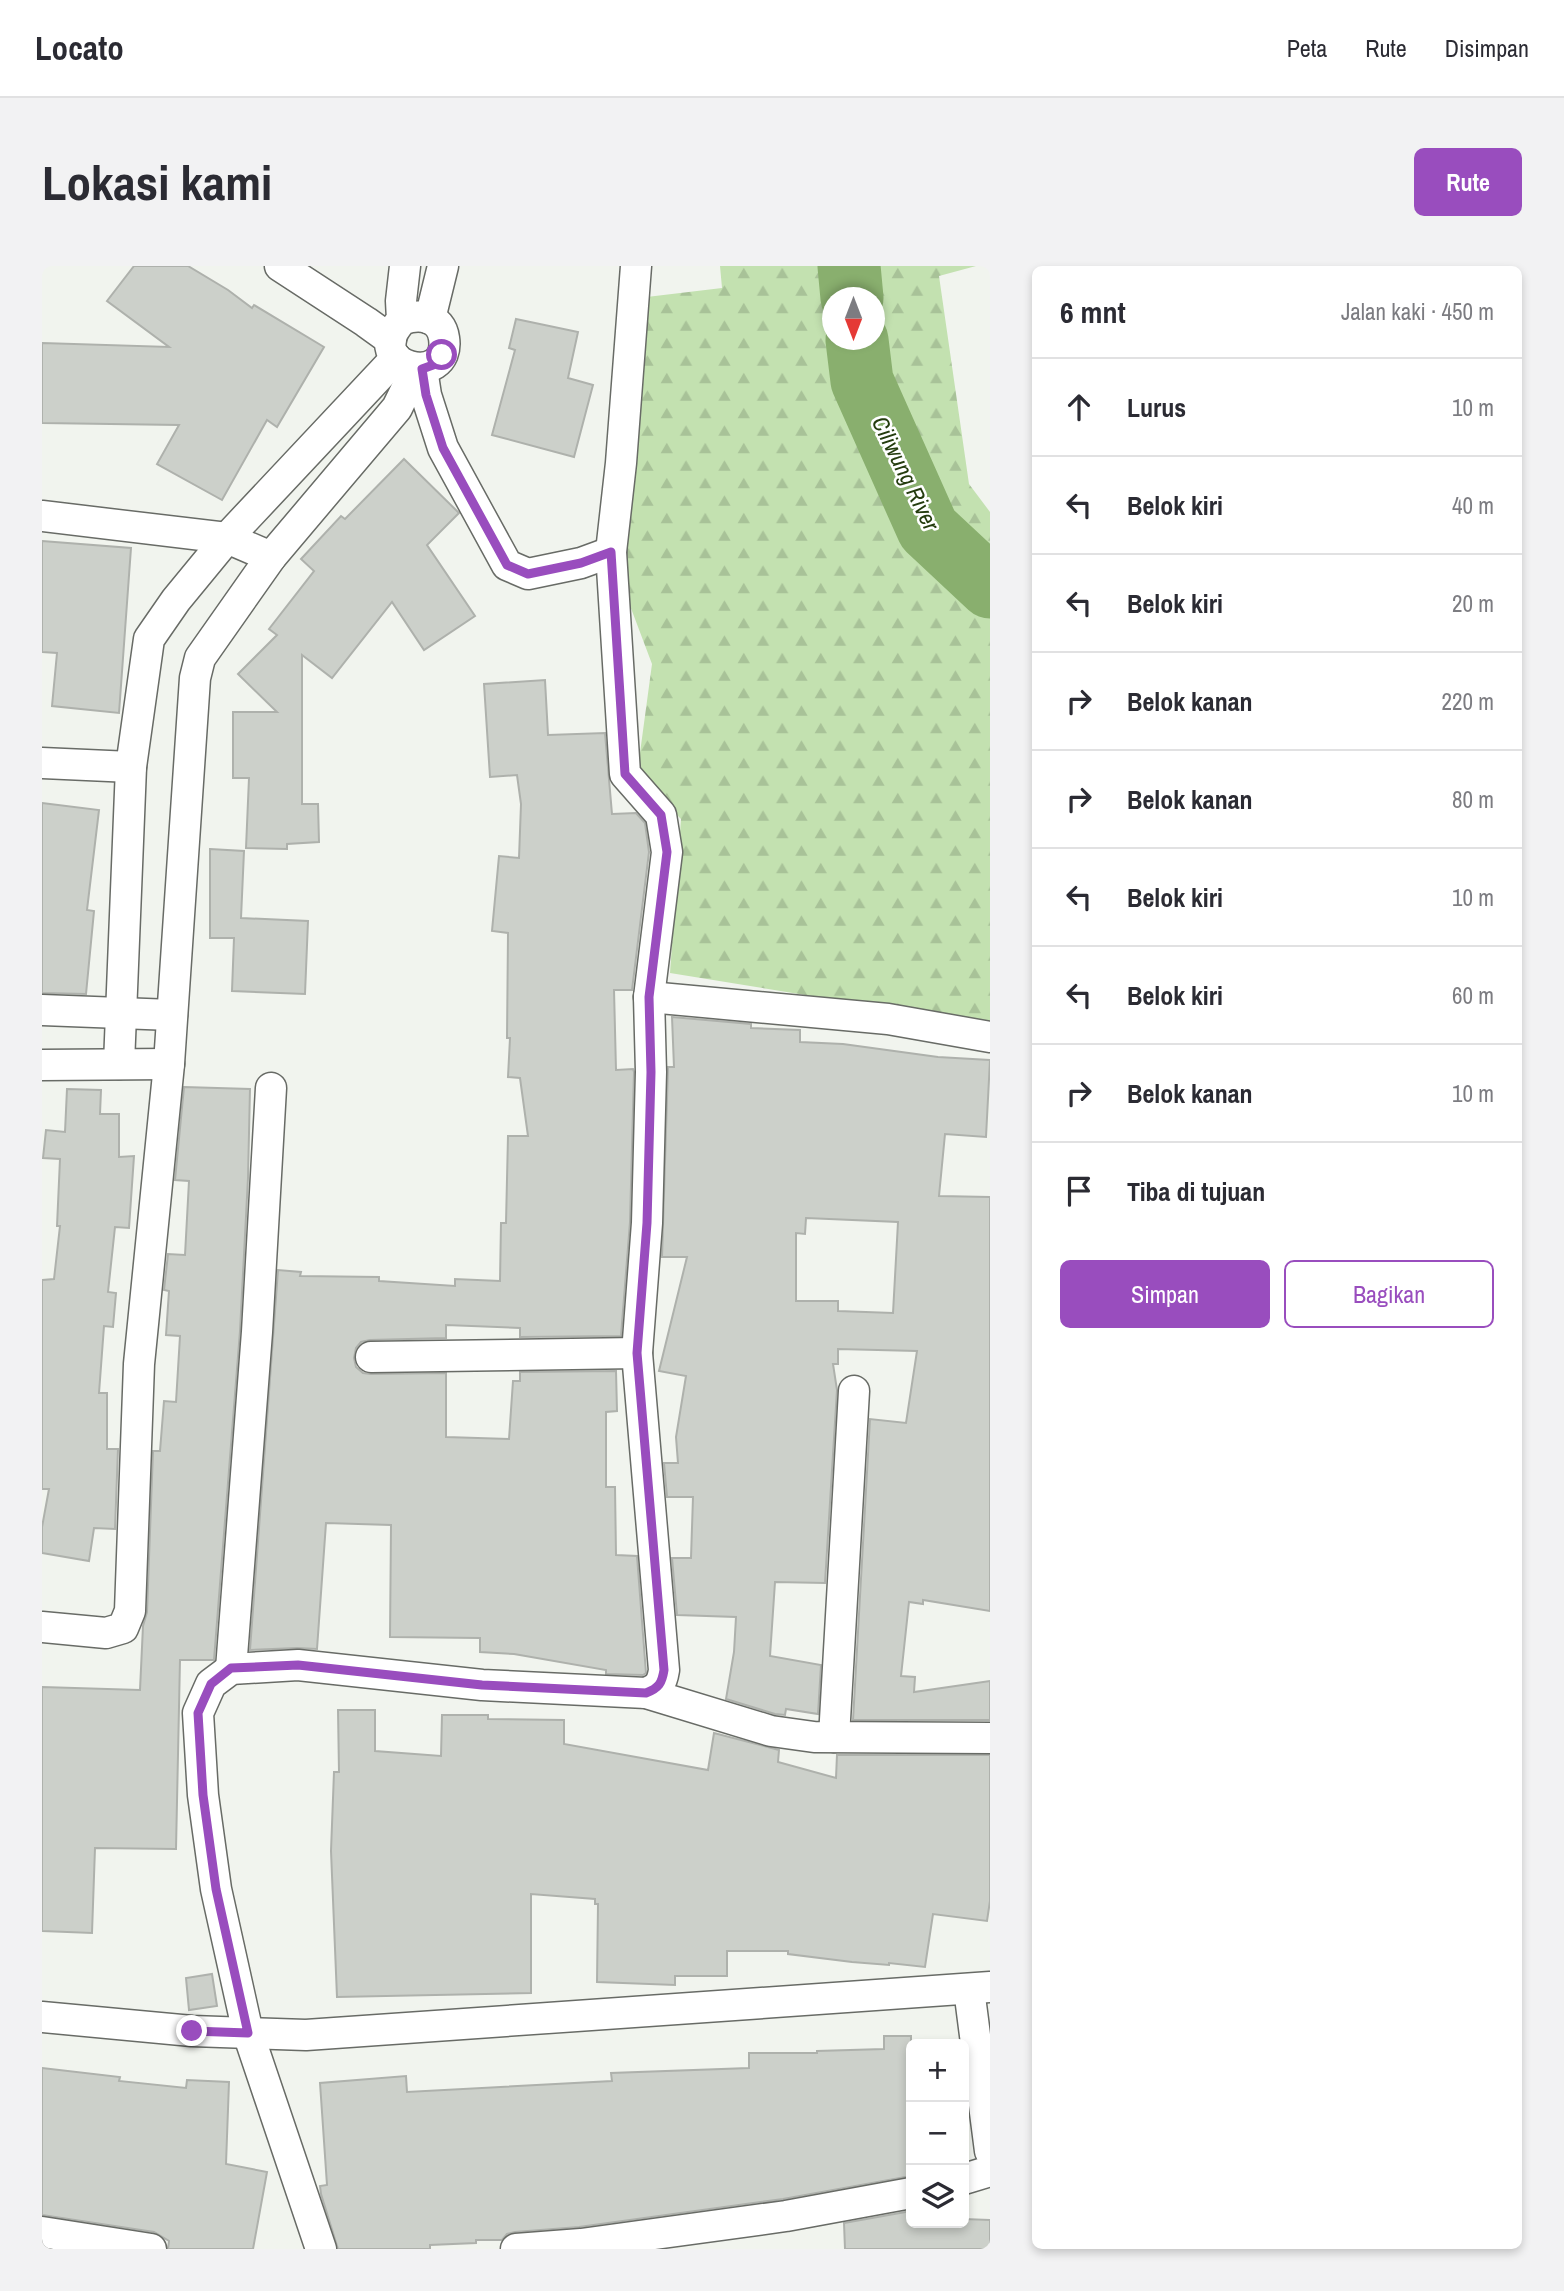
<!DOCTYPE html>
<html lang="id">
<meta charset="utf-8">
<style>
body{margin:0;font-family:"Archivo Narrow",sans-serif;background:#f2f2f3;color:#2b2b33}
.controls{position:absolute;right:21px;bottom:21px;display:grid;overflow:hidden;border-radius:10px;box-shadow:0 4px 10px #0003}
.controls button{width:63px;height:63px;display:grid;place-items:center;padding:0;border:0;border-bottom:2px solid #e1e1e2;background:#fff;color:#2b2b33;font:35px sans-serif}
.compass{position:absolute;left:780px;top:21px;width:63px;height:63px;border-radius:50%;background:#fff;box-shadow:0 4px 10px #0003;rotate:180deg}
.stop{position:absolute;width:21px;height:21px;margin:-16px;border:5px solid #994dbe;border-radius:50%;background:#fff}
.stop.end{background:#994dbe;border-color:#fff;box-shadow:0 2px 7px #0008}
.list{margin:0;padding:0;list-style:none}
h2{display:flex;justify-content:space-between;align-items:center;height:91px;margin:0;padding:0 28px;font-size:30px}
h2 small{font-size:23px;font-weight:400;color:#7c7c81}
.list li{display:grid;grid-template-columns:46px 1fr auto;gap:21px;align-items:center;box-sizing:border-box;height:98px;padding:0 28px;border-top:2px solid #e1e1e2}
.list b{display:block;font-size:26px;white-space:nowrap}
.list em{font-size:23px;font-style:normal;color:#7c7c81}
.actions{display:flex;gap:14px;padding:21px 28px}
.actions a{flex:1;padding:16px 0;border:2px solid #994dbe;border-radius:10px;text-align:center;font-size:24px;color:#994dbe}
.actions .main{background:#994dbe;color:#fff}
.icon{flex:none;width:38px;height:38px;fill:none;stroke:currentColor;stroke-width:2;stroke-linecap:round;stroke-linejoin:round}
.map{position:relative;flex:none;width:948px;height:1983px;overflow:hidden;border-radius:10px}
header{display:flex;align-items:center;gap:42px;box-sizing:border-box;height:98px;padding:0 35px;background:#fff;border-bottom:2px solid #e1e1e2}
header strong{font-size:33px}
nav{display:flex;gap:38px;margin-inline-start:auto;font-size:24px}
.intro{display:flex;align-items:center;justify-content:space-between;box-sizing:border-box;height:168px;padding:0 42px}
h1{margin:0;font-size:49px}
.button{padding:18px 32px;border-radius:10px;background:#994dbe;color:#fff;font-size:24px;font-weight:700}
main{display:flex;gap:42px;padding:0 42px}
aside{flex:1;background:#fff;border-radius:10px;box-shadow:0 4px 10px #0003}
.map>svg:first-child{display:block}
.forest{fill:url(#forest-firs);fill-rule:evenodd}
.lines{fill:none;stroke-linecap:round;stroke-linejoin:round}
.river{stroke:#89af6e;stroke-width:63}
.building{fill:#ccd0ca;stroke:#aeb1ac;stroke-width:2;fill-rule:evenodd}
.street-casing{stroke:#686b66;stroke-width:33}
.street{stroke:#fff;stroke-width:30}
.route{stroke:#994dbe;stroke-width:9}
.labels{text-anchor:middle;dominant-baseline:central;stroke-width:5;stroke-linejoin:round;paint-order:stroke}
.water-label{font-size:23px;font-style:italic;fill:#243c0e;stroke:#fff}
</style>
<header>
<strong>Locato</strong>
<nav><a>Peta</a><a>Rute</a><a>Disimpan</a></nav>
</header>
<div class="intro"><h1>Lokasi kami</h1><a class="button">Rute</a></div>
<main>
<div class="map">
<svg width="948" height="1983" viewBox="0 0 948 1983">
<defs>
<pattern id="forest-firs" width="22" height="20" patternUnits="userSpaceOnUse" patternTransform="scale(1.75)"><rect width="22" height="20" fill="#c3e1b0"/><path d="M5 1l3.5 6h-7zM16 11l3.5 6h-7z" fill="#a8c298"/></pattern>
</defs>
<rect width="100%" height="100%" fill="#f1f4ee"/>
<path class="forest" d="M678 0H934L897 10 927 218 948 246V759L628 707 639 553 595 509 610 398 584 329 588 33 680 22ZM790 32H832V74H790Z"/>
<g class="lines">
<g class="river">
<path d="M807 0 810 32"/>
<path d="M815 74 820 115 886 263 948 321"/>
</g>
</g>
<g class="building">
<path d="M92 0H146L186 24 210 42 212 39 282 81 235 161 225 154 180 234 115 198 137 159 0 157V77L127 81 65 35Z"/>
<path d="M474 53 536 66 526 112 551 119 532 191 450 169 473 84 467 82Z"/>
<path d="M362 193 417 247 385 279 433 350 382 384 350 336 290 412 260 389V538H276L277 576 245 578V583L204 582 207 512H191V446H235L196 408 235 369 227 363 272 305 259 293 299 250 303 253Z"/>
<path d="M0 275 89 282 77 447 10 440 15 387 0 386Z"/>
<path d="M503 414 506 469 563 467 570 548 594 547 603 557 607 586 590 724H572L574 804 591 803 592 806 588 956 579 1070 478 1071V1062L404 1059V1072L328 1074 319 1076 314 1082 312 1092 314 1101 321 1107 329 1108 404 1107V1171L467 1173 471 1115H478V1106L574 1105 575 1145 564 1146V1221H573L574 1289 595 1290 604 1407 601 1409 564 1408V1404L472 1388 438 1386V1372L348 1371 349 1259 284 1257 275 1383 255 1382 208 1384 236 1004 259 1006 258 1010 337 1011V1015L413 1020V1013L458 1015 459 957H464L466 870H486L478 812 466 811 468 772H465L466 667 450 665 457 590 477 592 479 538 475 509 448 511 442 418Z"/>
<path d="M0 537 57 544 45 644 52 645 44 728 0 727Z"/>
<path d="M168 583 202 585 199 652 266 655 263 728 190 725 192 672H168Z"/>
<path d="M630 751 709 758V762L758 764V776L801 778 896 791 948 794 944 871 903 868 897 930 948 931V1345L881 1334V1338L867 1336 859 1410 873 1411 872 1426 948 1415V1454H811L828 1153 864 1157 875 1085 796 1083V1098H791L795 1124 783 1317 733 1316 728 1390 779 1399 776 1448 744 1443 743 1449 733 1448 684 1433 692 1386 694 1351 635 1349 630 1292H649L651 1231H625L622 1197H636L634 1171 644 1110 617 1105 645 991H620L626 801H632ZM764 952 856 956 851 1047 796 1045V1035H754V967L763 968Z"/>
<path d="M142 821 208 823 206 912 198 1065 172 1394H138L134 1583 53 1582 50 1667 0 1665V1421L98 1424 101 1360 105 1346 111 1185H118L122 1135 134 1136 138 1070 124 1069 127 1025 122 1024 126 988 143 989 147 915 133 914Z"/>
<path d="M25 823 59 824 58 848H77V891L92 890 87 962 73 961 66 1026 74 1027 71 1061 62 1060 57 1127H65V1183H76L73 1263 52 1262 47 1295 0 1287V1261L7 1223H0V1014L12 1013 18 960H15L18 893 1 892 4 864 23 866Z"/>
<path d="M296 1444H333V1485L399 1490 400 1449H446V1453L522 1454V1478L666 1504 672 1467 737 1484 736 1496 794 1512 795 1489H948V1635L945 1655 891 1648 883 1701 847 1697V1699L810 1696 746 1688V1685H685V1710H633V1719L555 1716 556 1638H553V1633L489 1628V1727L295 1731 289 1585 292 1506H297Z"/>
<path d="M170 1708 175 1740 147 1744 144 1712Z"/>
<path d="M842 1770H869V1910L741 1933 537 1961 473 1966 465 1968 460 1974H434V1977L388 1979V1983H296L279 1928 278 1920 285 1919 278 1817 364 1810 365 1826 570 1815 569 1807 707 1802V1787H775V1785L842 1783Z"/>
<path d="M0 1802 78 1811 77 1815 144 1822 145 1814 187 1816 184 1898 225 1906 211 1983H126L127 1975 112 1966 0 1949Z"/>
<path d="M869 1945V1957H922V1953L948 1954V1983H803L802 1957Z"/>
</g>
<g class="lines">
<defs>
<g id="street">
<path d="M238 0 324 56 349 74"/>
<path d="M594 0 579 197 569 286 583 508 619 549 625 586 607 731 609 806 605 957 595 1087 622 1404C620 1417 617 1422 604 1427"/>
<path d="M388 53 401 0"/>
<path d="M360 54C377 47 399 50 402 72 410 124 316 101 360 54L359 35 363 0"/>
<path d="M380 103 384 129 401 182 465 299 486 308 539 297 569 286"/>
<path d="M0 250 185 272 229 291"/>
<path d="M0 497 89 501"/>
<path d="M607 731 846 753 948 771"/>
<path d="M0 744 130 749"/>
<path d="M77 798 89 501 107 373 134 334 185 272 354 92"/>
<path d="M0 799 127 798"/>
<path d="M329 1091 595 1087"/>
<path d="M0 1361 64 1367 81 1362 88 1345 97 1098 127 798 153 412 158 392 229 291 355 142 374 103"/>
<path d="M189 1403 215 1066 229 822"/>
<path d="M792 1471 812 1125"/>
<path d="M927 1723 948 1885"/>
<path d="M0 1751 150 1765 264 1769 948 1721"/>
<path d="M922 1913 948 1905"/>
<path d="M0 1966 109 1983"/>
<path d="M279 1983 206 1767 174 1623 161 1529 156 1447 169 1418 189 1403 256 1399 440 1419 604 1427 729 1465 772 1471 948 1472"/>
<path d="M474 1983 539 1978 744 1950 869 1927"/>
</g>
</defs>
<use href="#street" class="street-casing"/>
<use href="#street" class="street"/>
</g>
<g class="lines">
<path class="route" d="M150 1765 206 1767 174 1623 161 1529 156 1447 169 1418 189 1402 256 1399 440 1419 604 1427C617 1422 620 1417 622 1404L595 1087 605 957 609 806 607 731 625 586 619 549 583 508 569 286 539 297 486 308 465 299 401 182 384 129 380 103 391 99 400 89"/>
</g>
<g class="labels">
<g class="water-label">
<text transform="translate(864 207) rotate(64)">Ciliwung River</text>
</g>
</g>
</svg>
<div class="controls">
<button>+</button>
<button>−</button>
<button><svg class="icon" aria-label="layers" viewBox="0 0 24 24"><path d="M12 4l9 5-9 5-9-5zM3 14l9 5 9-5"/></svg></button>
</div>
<svg class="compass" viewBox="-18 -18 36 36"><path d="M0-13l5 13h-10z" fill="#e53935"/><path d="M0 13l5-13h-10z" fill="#7c7c81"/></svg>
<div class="stop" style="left:400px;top:89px"></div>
<div class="stop end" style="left:150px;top:1765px"></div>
</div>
<aside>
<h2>6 mnt<small>Jalan kaki · 450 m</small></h2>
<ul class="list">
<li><svg class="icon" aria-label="ahead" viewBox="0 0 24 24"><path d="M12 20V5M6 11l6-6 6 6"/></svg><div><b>Lurus</b></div><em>10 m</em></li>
<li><svg class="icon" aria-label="left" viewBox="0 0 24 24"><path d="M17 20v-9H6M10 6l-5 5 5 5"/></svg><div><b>Belok kiri</b></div><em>40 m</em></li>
<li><svg class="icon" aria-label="left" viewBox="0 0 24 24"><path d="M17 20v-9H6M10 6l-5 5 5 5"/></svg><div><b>Belok kiri</b></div><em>20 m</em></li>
<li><svg class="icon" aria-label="right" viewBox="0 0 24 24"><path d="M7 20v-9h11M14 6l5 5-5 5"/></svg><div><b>Belok kanan</b></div><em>220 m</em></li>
<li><svg class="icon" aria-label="right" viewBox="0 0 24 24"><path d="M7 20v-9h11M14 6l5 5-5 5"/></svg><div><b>Belok kanan</b></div><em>80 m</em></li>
<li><svg class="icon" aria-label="left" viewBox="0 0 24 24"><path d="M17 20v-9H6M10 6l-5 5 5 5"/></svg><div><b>Belok kiri</b></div><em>10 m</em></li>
<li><svg class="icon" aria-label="left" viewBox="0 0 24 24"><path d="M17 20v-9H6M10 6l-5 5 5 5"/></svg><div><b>Belok kiri</b></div><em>60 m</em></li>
<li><svg class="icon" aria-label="right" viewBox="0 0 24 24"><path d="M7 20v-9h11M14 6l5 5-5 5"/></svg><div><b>Belok kanan</b></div><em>10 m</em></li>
<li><svg class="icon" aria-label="arrive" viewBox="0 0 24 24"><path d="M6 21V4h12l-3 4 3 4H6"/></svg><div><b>Tiba di tujuan</b></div></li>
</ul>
<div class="actions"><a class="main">Simpan</a><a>Bagikan</a></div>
</aside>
</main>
